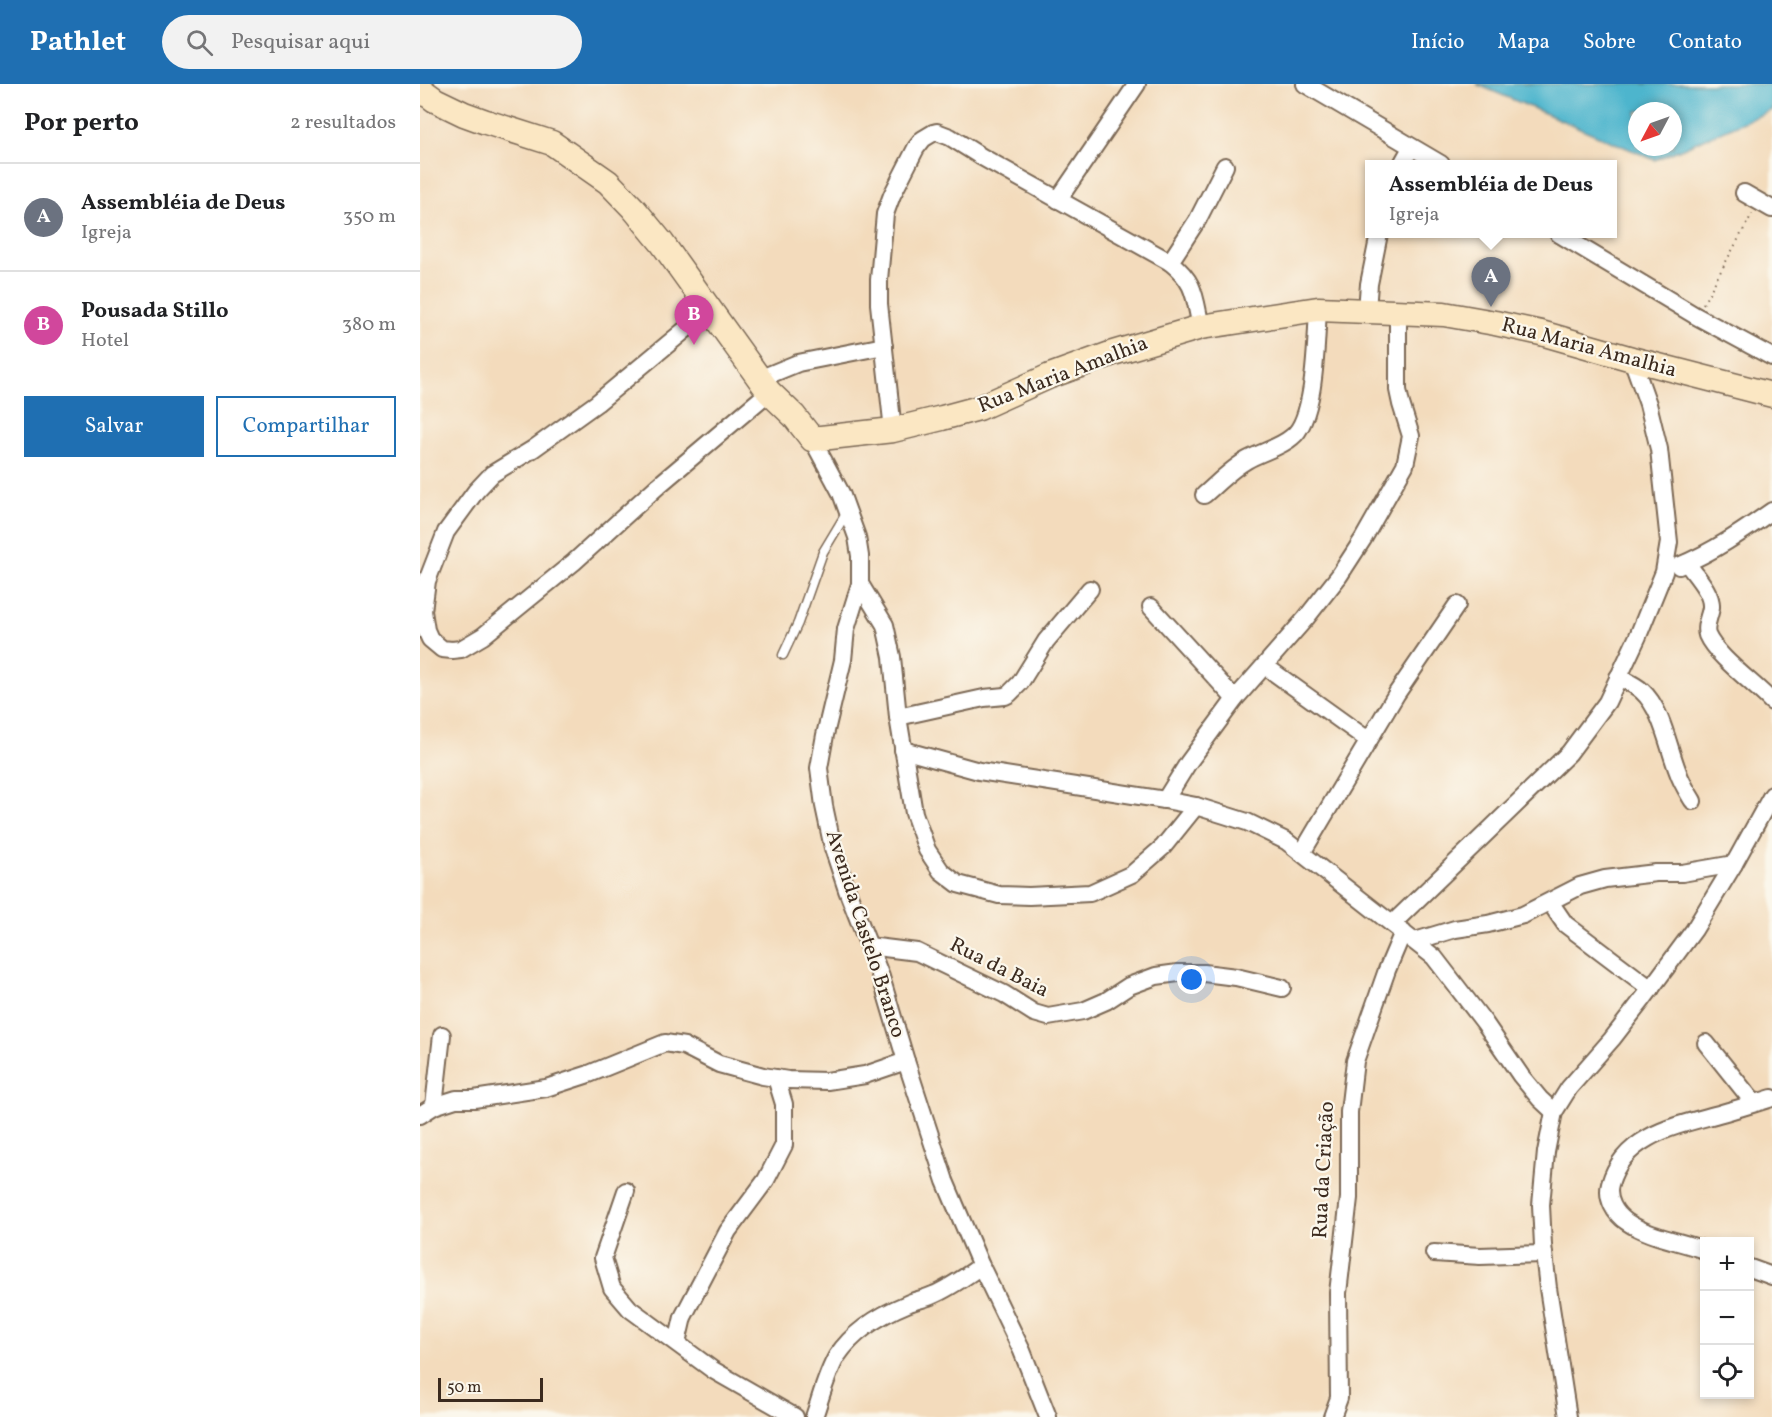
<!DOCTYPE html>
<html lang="pt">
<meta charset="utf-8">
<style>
body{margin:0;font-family:Vollkorn,serif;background:#f2f2f2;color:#202124}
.controls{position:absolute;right:18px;bottom:18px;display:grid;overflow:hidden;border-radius:0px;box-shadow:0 3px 9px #0003}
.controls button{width:54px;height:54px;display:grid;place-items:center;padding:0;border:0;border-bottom:2px solid #e0e0e0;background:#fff;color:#202124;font:30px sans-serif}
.compass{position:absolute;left:1208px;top:18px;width:54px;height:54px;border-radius:50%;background:#fff;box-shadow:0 3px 9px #0003;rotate:229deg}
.scale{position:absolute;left:18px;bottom:15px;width:105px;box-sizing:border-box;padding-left:6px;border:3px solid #3b2a1e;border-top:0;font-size:16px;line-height:21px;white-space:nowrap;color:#3b2a1e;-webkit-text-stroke:4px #fbf7ec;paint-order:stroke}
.you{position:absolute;left:772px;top:896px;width:21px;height:21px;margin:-15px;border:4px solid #fff;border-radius:50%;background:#1a73e8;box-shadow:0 0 0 9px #1a73e833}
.badge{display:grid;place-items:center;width:39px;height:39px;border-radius:50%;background:#1f6fb2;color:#fff;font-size:20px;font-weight:700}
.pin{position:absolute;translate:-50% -50px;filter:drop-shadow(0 2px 3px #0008)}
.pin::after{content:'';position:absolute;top:32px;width:21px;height:18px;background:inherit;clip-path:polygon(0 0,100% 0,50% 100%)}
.popup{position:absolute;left:945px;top:76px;width:252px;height:78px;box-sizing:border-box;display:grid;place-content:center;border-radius:0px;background:#fff;filter:drop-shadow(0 2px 4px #0005);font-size:20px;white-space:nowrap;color:#757577}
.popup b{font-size:22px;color:#202124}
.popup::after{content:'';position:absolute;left:50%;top:100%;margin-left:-12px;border:12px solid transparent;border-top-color:#fff}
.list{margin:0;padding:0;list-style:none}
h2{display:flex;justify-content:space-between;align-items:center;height:78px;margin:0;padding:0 24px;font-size:26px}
h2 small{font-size:20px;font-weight:400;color:#757577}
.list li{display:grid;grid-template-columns:39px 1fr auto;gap:18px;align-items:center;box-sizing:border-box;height:108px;padding:0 24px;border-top:2px solid #e0e0e0}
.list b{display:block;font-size:22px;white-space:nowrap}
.list p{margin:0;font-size:20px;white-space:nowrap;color:#757577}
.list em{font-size:20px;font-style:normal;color:#757577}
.actions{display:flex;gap:12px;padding:18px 24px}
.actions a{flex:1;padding:14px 0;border:2px solid #1f6fb2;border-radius:0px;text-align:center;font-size:21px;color:#1f6fb2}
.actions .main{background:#1f6fb2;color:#fff}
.icon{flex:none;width:33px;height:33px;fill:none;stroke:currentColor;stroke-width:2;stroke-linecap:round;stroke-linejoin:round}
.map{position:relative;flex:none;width:1352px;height:1333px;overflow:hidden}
header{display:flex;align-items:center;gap:36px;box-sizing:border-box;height:84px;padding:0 30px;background:#1f6fb2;color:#fff}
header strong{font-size:28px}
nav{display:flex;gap:33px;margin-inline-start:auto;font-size:21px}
.search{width:420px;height:54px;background:#f2f2f2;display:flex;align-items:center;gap:15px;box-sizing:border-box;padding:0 21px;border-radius:33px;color:#757577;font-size:22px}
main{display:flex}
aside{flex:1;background:#fff}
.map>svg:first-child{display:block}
.water{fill:#4eb5cd;stroke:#447076;stroke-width:1.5;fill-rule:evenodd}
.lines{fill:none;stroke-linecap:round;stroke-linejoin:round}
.lane-casing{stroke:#7b6855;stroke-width:11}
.street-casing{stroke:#7b6855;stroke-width:20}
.secondary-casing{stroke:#7b6855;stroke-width:27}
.path{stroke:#7b6855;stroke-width:2;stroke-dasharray:1.5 4.5;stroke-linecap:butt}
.lane{stroke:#fff;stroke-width:8}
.street{stroke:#fff;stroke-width:16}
.secondary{stroke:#fbe7c3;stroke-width:24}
.labels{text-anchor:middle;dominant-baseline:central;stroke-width:4.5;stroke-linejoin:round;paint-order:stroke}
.street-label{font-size:21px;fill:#3b2a1e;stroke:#fbf7ec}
</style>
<header>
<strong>Pathlet</strong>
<div class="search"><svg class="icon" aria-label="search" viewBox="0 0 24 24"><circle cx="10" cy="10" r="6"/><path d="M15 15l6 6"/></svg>Pesquisar aqui</div>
<nav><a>Início</a><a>Mapa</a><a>Sobre</a><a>Contato</a></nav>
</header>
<main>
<aside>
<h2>Por perto<small>2 resultados</small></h2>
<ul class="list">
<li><span class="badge" style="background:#6b7280">A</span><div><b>Assembléia de Deus</b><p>Igreja</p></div><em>350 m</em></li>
<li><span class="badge" style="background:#d1479c">B</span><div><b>Pousada Stillo</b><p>Hotel</p></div><em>380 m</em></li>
</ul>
<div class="actions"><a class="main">Salvar</a><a>Compartilhar</a></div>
</aside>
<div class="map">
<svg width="1352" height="1333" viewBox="0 0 1352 1333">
<rect width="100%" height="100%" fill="#fbf7ec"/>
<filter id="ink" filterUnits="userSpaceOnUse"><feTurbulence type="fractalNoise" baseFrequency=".0167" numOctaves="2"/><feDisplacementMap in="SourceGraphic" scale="12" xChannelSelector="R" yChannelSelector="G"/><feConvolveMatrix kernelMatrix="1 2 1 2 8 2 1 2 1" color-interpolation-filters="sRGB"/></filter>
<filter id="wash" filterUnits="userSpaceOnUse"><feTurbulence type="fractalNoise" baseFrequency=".008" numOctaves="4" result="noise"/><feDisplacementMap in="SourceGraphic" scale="24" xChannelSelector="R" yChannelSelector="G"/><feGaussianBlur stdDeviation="1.35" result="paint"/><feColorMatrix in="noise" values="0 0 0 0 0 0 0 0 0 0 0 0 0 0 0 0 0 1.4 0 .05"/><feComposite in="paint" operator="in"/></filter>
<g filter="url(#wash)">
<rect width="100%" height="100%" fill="#f3dbbc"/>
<path class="water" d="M1056 0H1352V26L1235 76ZM1217 27H1253V63H1217Z"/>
</g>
<g filter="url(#ink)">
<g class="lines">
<defs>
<path id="lane" d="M363 571 378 539 403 468 427 428"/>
<g id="street">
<path d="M885 0 1021 80"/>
<path d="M982 80 991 64"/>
<path d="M1324 109 1352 125"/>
<path d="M638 116 717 0"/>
<path d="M1139 150 1276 232 1352 273"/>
<path d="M289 226 177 319 113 365 72 390 56 407 26 448 7 497 3 527 6 546 10 555 22 565 32 566 41 565 63 552 154 478 239 401 349 308"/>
<path d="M947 226 949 200 959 150"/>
<path d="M781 243C774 212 776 199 750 178L778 135 805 82"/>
<path d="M339 295 378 279 464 262"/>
<path d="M473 346 459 220V196L465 130 472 111 496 64 503 55 513 49 517 48 530 53 562 73 750 178"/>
<path d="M392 355 421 409 437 453 440 472V500L426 545 423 576 405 651 399 684 404 722 413 764 427 806 461 893 486 977 525 1097 561 1182 602 1267 628 1333"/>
<path d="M784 411C798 399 811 385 827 376 841 368 861 363 872 353 896 335 896 254 898 225"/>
<path d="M1267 479C1275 491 1292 508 1291 523 1290 533 1284 541 1287 551 1296 572 1335 600 1352 618"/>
<path d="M1259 482C1293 468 1322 448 1352 427"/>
<path d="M440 500 465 541 472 573 478 633 494 729 507 766 521 787 538 800 579 811 609 812 670 809 712 790 743 763 776 722"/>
<path d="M731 523 815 615"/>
<path d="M845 582 948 656"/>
<path d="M1198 593C1206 597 1216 601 1222 607 1242 625 1248 663 1258 688 1261 698 1267 707 1273 717"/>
<path d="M478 633 564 614 585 612 589 610 600 599 626 557 670 505"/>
<path d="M483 666 559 687 745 716 776 722 827 738 866 757 1014 873 1064 938 1101 992 1120 1015 1134 1028"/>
<path d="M745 716 768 679 815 615 886 534 919 492 943 455 985 381 991 352 981 320 978 306V228"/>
<path d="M882 769 977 609 1037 521"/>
<path d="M1130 818 1145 840 1231 905"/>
<path d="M972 840 1149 669 1187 618 1218 552 1244 488 1249 458 1239 365 1228 320 1212 275"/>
<path d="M995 857 1035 845 1068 840 1103 831 1160 802 1185 795 1236 789H1262L1314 780"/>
<path d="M448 862 497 868 584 910 614 929 628 933 663 927 686 917 709 902 736 892 758 889H784L816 893 862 904"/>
<path d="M1286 959 1334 1019"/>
<path d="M14 1022 22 951"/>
<path d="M0 1031 14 1022 36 1015H54L126 1004 169 990 245 959 264 962 299 980 343 992 368 996 407 997 445 991 486 977"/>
<path d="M206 1107 183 1174 192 1204 210 1225 293 1286 375 1333"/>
<path d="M1284 1166C1260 1157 1229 1153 1207 1138 1195 1130 1186 1115 1190 1100 1203 1054 1250 1043 1291 1032 1311 1027 1332 1020 1352 1014"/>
<path d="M1014 1169 1060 1172 1124 1170"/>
<path d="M1330 1184 1352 1192"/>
<path d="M257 1259 263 1233 308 1147 346 1096 364 1061V1020L356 994"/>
<path d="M394 1333C401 1313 406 1291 417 1272 433 1248 460 1231 487 1220 495 1216 505 1215 513 1211 530 1204 546 1192 561 1182"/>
<path d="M912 1333 919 1314 918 1209 929 1114V1028L935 977 967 886 983 848"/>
<path d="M1148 1333 1128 1204 1123 1161 1121 1121 1126 1068 1134 1028 1149 1004 1192 955 1223 915 1274 846 1314 780 1352 711"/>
</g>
<path id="secondary" d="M0 5 15 16 44 30 66 38 132 59 188 98 214 125 242 159 349 308 374 332 392 355 473 346 522 334 559 324 630 292 693 269 781 243 898 225 1024 230 1075 239 1121 249 1212 275 1352 311"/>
</defs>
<use href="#lane" class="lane-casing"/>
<use href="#street" class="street-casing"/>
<use href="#secondary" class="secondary-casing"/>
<path class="path" d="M1283 220 1332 130"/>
<use href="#lane" class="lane"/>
<use href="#street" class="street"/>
<use href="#secondary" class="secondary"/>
</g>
</g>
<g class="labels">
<g class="street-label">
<text transform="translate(1169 264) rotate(15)">Rua Maria Amalhia</text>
<text transform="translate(643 291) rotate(-21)">Rua Maria Amalhia</text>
<text transform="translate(445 850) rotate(72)">Avenida Castelo Branco</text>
<text transform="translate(579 884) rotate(27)">Rua da Baia</text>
<text transform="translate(904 1086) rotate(-87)">Rua da Criação</text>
</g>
</g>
</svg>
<div class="controls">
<button>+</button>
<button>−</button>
<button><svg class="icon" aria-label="locate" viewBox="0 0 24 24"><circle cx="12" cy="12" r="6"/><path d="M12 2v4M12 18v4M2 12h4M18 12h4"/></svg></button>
</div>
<svg class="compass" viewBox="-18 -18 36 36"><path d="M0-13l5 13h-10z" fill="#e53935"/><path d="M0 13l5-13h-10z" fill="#757577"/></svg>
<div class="scale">50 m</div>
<div class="you"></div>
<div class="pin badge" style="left:1071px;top:223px;background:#6b7280">A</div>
<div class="popup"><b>Assembléia de Deus</b>Igreja</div>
<div class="pin badge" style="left:274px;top:261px;background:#d1479c">B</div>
</div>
</main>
